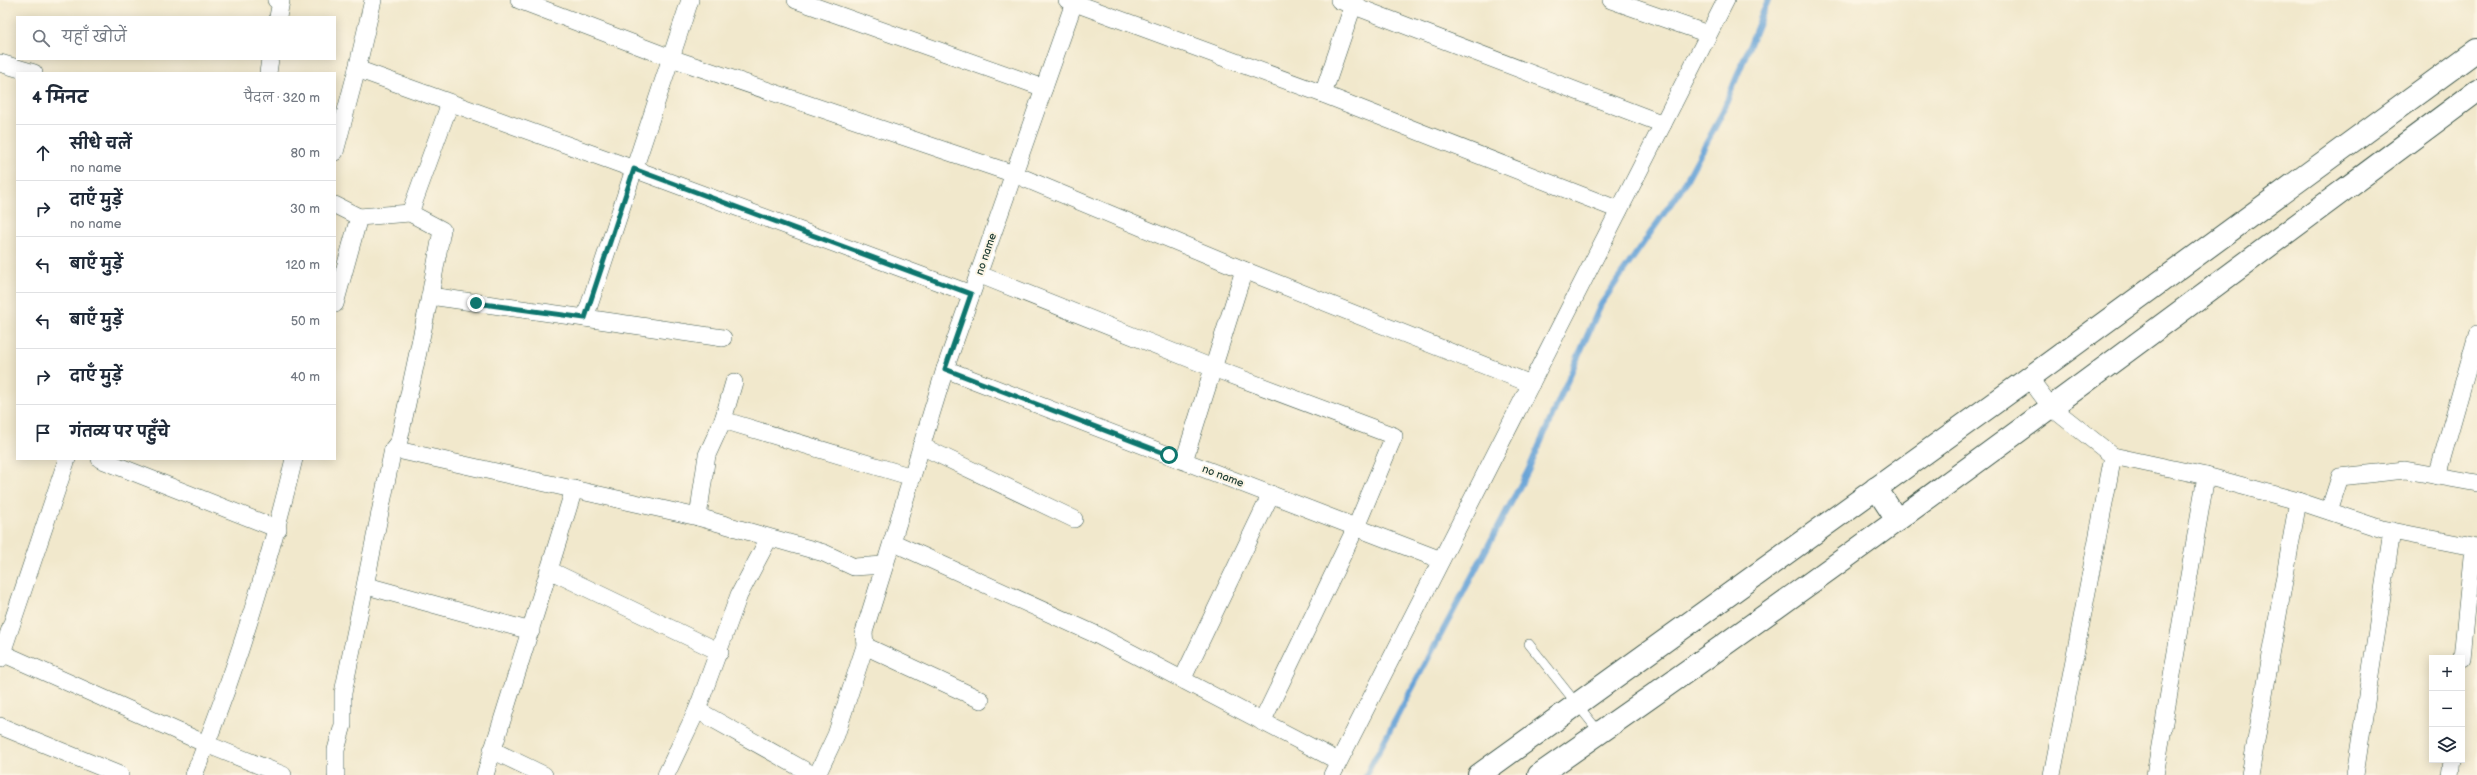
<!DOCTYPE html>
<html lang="hi">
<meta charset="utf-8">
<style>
body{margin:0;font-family:"Balsamiq Sans","Playpen Sans Deva",sans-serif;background:#f6f6f7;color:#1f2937}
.controls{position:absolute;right:12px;bottom:12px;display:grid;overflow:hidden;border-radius:0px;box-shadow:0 2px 10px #0003}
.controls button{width:36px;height:36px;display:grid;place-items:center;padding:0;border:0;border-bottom:1px solid #e0e1e3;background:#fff;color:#1f2937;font:20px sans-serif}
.stop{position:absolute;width:12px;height:12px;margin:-9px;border:3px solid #0f766e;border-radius:50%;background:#fff}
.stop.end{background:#0f766e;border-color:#fff;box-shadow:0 1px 4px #0008}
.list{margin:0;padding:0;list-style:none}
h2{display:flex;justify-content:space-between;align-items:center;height:52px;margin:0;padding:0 16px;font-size:17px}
h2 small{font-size:13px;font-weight:400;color:#747a83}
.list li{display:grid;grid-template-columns:26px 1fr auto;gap:12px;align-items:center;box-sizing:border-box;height:56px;padding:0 16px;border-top:1px solid #e0e1e3}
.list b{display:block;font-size:15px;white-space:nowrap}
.list p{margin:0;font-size:13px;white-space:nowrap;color:#747a83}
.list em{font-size:13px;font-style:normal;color:#747a83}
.icon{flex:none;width:22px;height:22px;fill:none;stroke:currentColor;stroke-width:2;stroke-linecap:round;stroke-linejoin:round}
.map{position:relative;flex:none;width:2477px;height:775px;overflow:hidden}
.search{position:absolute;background:#fff;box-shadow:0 2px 10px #0003;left:16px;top:16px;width:320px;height:44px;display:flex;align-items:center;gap:10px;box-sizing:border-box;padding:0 14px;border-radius:0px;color:#747a83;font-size:15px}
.panel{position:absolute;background:#fff;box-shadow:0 2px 10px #0003;left:16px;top:72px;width:320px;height:388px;border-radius:0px}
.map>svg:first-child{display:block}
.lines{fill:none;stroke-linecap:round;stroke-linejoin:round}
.stream{stroke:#66a3d7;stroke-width:6}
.service-casing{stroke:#3e574b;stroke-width:10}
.minor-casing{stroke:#3e574b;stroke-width:18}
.primary-casing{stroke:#3e574b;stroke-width:24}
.service{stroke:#fff;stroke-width:9}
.minor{stroke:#fff;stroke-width:17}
.primary{stroke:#fff;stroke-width:22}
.route{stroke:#0f766e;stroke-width:5}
.labels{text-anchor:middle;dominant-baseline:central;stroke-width:4;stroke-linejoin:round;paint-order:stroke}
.street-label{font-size:11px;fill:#1f3d34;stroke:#fcf5e5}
</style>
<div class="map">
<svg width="2477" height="775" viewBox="0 0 2477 775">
<rect width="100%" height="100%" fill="#fcf5e5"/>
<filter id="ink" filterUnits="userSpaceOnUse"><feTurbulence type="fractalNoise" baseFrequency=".025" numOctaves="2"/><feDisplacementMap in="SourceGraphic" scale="8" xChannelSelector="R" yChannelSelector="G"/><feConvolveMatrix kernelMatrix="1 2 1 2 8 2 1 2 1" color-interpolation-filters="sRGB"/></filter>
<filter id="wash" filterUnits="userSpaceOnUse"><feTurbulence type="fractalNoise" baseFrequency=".012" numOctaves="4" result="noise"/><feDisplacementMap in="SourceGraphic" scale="16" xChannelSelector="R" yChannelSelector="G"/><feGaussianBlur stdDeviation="0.9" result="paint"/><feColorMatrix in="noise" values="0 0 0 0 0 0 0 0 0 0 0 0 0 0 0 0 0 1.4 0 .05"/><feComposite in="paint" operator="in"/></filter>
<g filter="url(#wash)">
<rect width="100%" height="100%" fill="#f1e8cc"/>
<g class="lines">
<path class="stream" d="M1366 775 1528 471 1601 304 1683 186 1720 118 1768 0"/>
</g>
</g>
<g filter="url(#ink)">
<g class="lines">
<defs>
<path id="service" d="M1529 644 1600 733"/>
<g id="minor">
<path d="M276 0 281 1 278 17"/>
<path d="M373 0 357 69 634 169 971 294"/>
<path d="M519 0 671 58 1014 174 1244 270 1531 384"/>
<path d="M690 0 585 318 723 338"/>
<path d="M796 0 1044 88"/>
<path d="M1067 0 1323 94 1619 210"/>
<path d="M1075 0 945 369 1441 560"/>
<path d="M1339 0 1663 124"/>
<path d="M1611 0 1708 34"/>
<path d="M0 63 34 73"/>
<path d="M268 73 270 59"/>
<path d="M1323 94 1355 0"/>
<path d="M335 152 357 69"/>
<path d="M335 205 359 217 335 304"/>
<path d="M410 213 450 103"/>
<path d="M359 217 410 213 442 230 430 296 585 318"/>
<path d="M978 274 1213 368 1394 436 1356 527 1262 722"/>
<path d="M430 296 399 441 393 449 698 517 824 553 854 567 884 565"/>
<path d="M945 369 892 542 1097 635 1338 761"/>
<path d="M2029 378 2051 407 2113 456 2052 775"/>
<path d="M723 420 912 477"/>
<path d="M921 446 1074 519"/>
<path d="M2113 456 2206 476 2155 775"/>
<path d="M100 459 278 529"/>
<path d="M1184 461 1244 270"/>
<path d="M2206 476 2298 501 2382 529 2473 547 2462 658"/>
<path d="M2437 476 2477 335"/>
<path d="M574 489 549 570 720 652"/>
<path d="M2329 511 2340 477 2405 470 2477 483"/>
<path d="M698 517 707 455 723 420 734 382"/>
<path d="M367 586 531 631"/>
<path d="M865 646 981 700"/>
<path d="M2 653 206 744 283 775"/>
<path d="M0 659 67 459"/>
<path d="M1182 680 1271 494"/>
<path d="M697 710 813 775"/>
<path d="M0 726 120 775"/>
<path d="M492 750 544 775"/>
<path d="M194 775C236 672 268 567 294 459"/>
<path d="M336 775V750L343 725V693L393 449"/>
<path d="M485 775 549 570"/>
<path d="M666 775 697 710 739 595 769 538"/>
<path d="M817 775 836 735 865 646 864 632 892 542"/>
<path d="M1332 775 1726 0"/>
<path d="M2250 775 2298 501"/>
<path d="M2355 775 2392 531"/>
<path d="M2450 775 2452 760"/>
</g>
<g id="primary">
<path d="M1876 488 1897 520"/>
<path d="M1479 775 2029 378 2477 50"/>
<path d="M1539 775C1857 555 2166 322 2477 91"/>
</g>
</defs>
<use href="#service" class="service-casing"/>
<use href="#minor" class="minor-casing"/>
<use href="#primary" class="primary-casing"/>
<use href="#service" class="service"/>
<use href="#minor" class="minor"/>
<use href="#primary" class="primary"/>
</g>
</g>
<g class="lines" filter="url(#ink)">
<path class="route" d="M476 303 585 318 634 169 971 294 945 369 1169 455"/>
</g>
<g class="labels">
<g class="street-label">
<text transform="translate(986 254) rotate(-71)">no name</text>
<text transform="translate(1223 476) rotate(21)">no name</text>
</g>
</g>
</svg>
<div class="controls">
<button>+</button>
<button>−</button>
<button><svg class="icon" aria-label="layers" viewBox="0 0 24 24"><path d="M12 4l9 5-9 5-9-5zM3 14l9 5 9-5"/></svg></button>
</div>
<div class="stop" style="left:1169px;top:455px"></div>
<div class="stop end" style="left:476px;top:303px"></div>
<div class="search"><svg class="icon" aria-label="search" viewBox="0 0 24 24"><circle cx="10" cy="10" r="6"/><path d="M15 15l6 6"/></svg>यहाँ खोजें</div>
<section class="panel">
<h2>4 मिनट<small>पैदल · 320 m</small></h2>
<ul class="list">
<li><svg class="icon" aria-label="ahead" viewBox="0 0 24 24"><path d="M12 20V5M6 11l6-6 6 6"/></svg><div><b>सीधे चलें</b><p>no name</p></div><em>80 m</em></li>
<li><svg class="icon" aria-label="right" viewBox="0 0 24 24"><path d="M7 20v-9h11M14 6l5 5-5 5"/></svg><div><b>दाएँ मुड़ें</b><p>no name</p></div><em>30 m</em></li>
<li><svg class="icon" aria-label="left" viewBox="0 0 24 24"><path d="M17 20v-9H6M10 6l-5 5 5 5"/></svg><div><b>बाएँ मुड़ें</b></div><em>120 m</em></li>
<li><svg class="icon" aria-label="left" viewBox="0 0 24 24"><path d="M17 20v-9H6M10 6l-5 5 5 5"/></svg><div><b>बाएँ मुड़ें</b></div><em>50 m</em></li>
<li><svg class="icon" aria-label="right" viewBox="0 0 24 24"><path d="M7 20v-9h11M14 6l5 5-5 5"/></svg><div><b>दाएँ मुड़ें</b></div><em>40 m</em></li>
<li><svg class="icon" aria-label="arrive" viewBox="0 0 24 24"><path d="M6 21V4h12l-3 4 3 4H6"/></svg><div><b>गंतव्य पर पहुँचे</b></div></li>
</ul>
</section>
</div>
